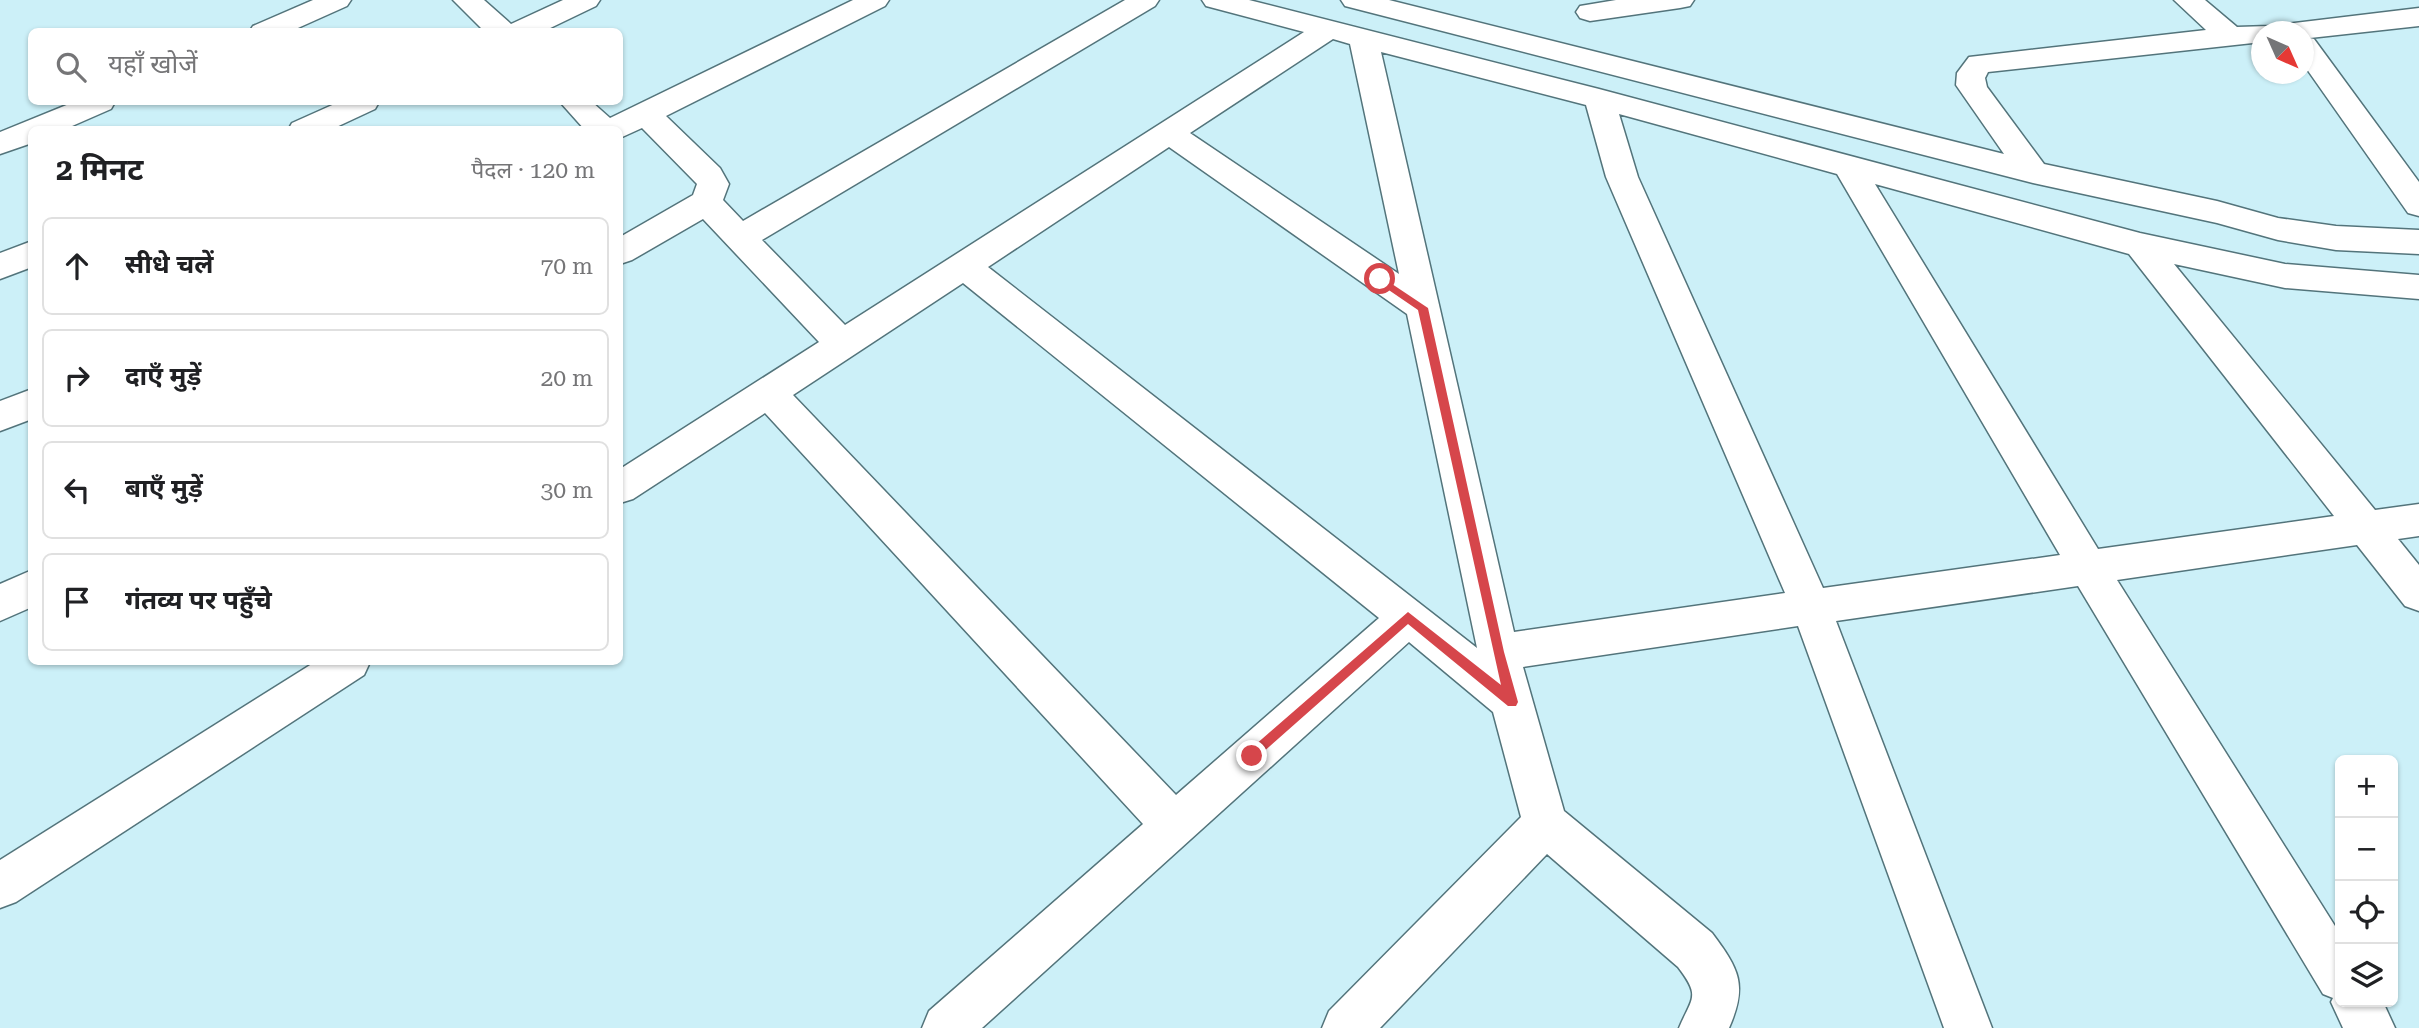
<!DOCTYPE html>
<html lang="hi">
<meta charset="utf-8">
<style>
body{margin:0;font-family:"Roboto Serif","Noto Sans Devanagari",serif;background:#f2f2f2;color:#202124}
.controls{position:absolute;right:21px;bottom:21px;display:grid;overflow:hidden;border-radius:10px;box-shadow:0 2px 5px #0004}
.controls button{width:63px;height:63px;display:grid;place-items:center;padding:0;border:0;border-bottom:2px solid #e0e0e0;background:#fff;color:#202124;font:35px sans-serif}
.compass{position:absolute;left:2251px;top:21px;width:63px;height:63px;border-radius:50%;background:#fff;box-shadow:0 2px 5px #0004;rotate:135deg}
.stop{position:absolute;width:21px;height:21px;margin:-16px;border:5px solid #d6464b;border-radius:50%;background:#fff}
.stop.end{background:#d6464b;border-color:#fff;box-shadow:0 2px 7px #0008}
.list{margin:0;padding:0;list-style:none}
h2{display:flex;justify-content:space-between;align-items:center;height:91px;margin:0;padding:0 28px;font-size:30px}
h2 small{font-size:23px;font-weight:400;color:#757577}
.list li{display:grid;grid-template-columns:46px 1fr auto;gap:21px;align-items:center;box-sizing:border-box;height:98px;margin:0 14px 14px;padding:0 14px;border:2px solid #e0e0e0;border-radius:10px}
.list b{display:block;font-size:26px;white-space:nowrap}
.list em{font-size:23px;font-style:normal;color:#757577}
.icon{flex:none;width:38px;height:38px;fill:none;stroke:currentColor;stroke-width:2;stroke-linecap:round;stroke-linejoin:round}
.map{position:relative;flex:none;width:2419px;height:1028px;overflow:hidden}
.search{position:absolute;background:#fff;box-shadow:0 2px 5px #0004;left:28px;top:28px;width:595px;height:77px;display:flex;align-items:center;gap:18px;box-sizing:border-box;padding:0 24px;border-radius:10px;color:#757577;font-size:26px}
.panel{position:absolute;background:#fff;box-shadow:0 2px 5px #0004;left:28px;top:126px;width:595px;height:539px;border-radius:10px}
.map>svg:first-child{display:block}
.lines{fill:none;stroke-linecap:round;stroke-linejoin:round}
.minor-casing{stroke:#53747b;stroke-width:3}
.minor{fill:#fff;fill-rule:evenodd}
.route{fill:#d6464b}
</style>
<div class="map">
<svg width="2419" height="1028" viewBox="0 0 2419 1028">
<rect width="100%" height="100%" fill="#ccf0f8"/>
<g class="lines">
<defs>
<g id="minor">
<path d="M313 0H351L347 6 289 32H249L253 26Z"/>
<path d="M453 0H484L511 24 563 0H600L596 6 542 32H485Z"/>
<path d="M853 0H889L885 6 666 116 720 168 729 184 723 200 743 221 1125 0H1159L1155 6 762 240 845 325 1304 32 1206 6 1202 0H1249L1599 89 2140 233 2285 264 2419 275V299L2285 288 2174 264 2375 510 2419 504V536L2398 539 2419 565V611L2405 606 2357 545 2117 580 2340 934V1002H2383L2395 1028H2343L2331 1002 2333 998 2323 994 2078 586 1836 621 1992 1028H1944L1798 626 1523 667 1564 811 1712 933C1739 969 1748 985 1729 1028H1679C1692 997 1701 997 1678 967L1547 854 1380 1028H1322L1329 1011 1521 817 1493 712 1409 642 982 1028H922L929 1011 1143 824 765 413 633 499 620 503V469L819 342 703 219 632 260 620 264V237L693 195 697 184 642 128 620 138V130H585L560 102H592L610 118ZM1333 39 1350 44 1399 274 1190 133ZM1381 52 1586 105 1606 177 1785 593 1514 632ZM1619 114 1837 174 2060 555 1823 588 1638 177ZM1169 147 1407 314 1477 648 988 267ZM1875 184 2129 254 2334 516 2098 549ZM963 283 1379 618 1176 795 793 395Z"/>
<path d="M1341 0H1389L2004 154 1956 85 1957 73 1969 57 2206 30 2174 0H2205L2237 27 2269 26 2419 8V26L2310 38 2314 39 2419 182V216L2408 213 2304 65V32H2262V42L1988 72 1985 78 1987 87 2044 164 2217 201 2278 218 2336 226 2419 230V254L2336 250 2278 240 2217 223 2033 183 1345 6Z"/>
<path d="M1616 0H1694L1690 6 1680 8 1590 21 1580 18 1576 12 1580 6Z"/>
<path d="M74 102H115L111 109 63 130H32V143L0 154V132Z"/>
<path d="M339 102H379L375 109 330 130H288L292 123Z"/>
<path d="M32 241V267L0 279V253Z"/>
<path d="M32 389V419L0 431V401Z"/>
<path d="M32 570V607L0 621V584Z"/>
<path d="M315 662H370L364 675 16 902 0 908V860Z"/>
</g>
</defs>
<use href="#minor" class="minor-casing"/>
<use href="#minor" class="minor"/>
</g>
<path class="route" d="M1380 276 1428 308 1504 652 1518 702 1516 706H1508L1408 624 1252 762 1247 760V752L1408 612 1501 685 1418 310 1377 282V277Z"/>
</svg>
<div class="controls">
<button>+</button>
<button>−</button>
<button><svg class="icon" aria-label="locate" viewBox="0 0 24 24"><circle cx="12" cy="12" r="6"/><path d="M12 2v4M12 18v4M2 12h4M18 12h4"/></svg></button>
<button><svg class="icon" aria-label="layers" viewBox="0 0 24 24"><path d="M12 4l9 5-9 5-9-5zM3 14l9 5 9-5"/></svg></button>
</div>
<svg class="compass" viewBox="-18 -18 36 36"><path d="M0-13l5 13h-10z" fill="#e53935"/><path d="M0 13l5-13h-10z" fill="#757577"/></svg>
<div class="stop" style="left:1380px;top:279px"></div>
<div class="stop end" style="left:1252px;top:756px"></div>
<div class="search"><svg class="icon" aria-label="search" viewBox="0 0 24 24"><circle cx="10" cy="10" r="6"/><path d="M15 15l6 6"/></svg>यहाँ खोजें</div>
<section class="panel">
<h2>2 मिनट<small>पैदल · 120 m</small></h2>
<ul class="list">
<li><svg class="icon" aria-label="ahead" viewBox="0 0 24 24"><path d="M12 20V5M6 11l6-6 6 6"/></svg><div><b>सीधे चलें</b></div><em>70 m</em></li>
<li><svg class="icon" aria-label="right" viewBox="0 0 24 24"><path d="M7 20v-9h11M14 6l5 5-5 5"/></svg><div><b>दाएँ मुड़ें</b></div><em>20 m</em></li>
<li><svg class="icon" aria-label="left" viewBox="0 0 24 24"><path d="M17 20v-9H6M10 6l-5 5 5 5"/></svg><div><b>बाएँ मुड़ें</b></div><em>30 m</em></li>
<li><svg class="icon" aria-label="arrive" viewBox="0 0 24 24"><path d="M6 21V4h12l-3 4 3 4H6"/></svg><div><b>गंतव्य पर पहुँचे</b></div></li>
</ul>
</section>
</div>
